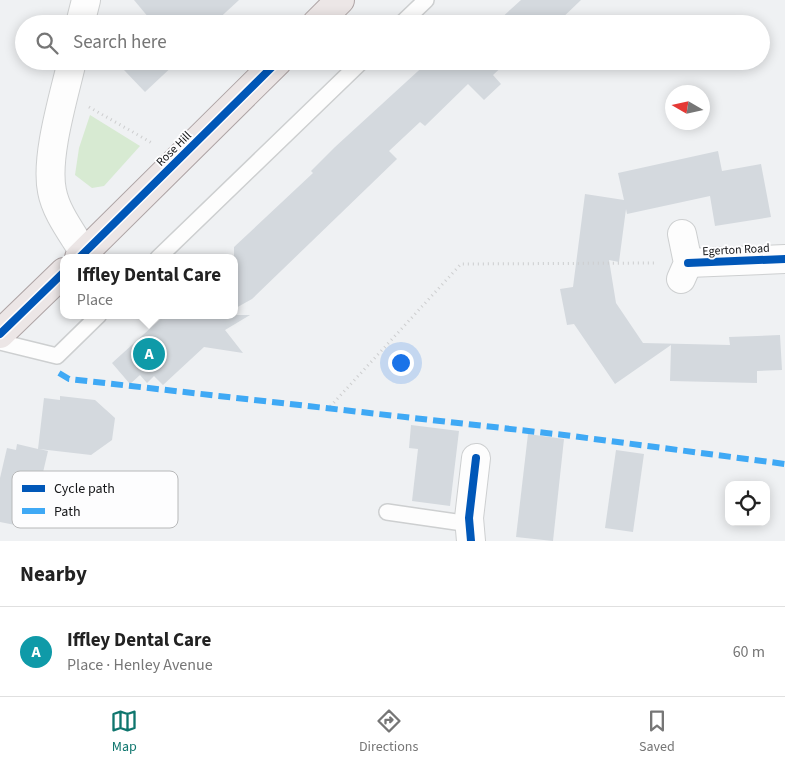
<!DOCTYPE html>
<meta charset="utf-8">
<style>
body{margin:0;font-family:"Source Sans 3",sans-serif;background:#f2f2f2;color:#222}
.controls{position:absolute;right:15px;bottom:15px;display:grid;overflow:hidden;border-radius:10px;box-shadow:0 2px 12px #0003}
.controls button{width:45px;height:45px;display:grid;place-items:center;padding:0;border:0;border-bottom:1px solid #e0e0e0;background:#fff;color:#222;font:25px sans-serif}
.compass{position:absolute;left:665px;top:85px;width:45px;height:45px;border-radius:50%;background:#fff;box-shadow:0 2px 12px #0003;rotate:279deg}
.you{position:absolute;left:400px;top:362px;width:18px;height:18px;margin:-12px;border:4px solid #fff;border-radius:50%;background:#1a73e8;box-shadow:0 0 0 8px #1a73e833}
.badge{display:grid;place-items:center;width:32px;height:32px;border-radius:50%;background:#0f766e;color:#fff;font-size:16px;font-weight:700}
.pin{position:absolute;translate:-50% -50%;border:2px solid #fff;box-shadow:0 1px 5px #0006}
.popup{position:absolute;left:60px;top:254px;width:178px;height:65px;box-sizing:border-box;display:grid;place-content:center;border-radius:10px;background:#fff;filter:drop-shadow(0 1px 4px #0005);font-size:16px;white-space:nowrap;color:#767676}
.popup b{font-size:19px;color:#222}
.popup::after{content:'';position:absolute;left:50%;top:100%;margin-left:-10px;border:10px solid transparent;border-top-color:#fff}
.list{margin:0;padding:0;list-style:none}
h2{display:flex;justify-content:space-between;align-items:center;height:65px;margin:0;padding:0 20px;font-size:21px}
h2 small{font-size:16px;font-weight:400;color:#767676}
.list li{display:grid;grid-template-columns:32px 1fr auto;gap:15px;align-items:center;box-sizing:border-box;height:90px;padding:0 20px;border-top:1px solid #e0e0e0}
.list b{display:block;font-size:19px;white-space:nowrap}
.list p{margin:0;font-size:16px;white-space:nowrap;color:#767676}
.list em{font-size:16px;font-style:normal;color:#767676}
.icon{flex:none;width:28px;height:28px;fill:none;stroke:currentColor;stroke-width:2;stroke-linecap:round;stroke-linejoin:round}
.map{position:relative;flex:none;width:785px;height:541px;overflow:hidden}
.search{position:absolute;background:#fff;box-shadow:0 2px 12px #0003;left:15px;right:15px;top:15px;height:55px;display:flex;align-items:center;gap:12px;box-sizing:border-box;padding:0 18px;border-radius:28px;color:#767676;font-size:19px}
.sheet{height:155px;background:#fff}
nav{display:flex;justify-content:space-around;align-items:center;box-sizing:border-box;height:70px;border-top:1px solid #e0e0e0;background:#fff;font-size:14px;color:#767676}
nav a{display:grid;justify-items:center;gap:2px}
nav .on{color:#0f766e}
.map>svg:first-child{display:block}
.green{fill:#d7ead2}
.building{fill:#d4d9de}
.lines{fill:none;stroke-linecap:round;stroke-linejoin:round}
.service-casing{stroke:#cdcfd0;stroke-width:18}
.minor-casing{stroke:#cdcfd0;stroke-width:30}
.secondary-casing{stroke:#cdcfd0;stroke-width:30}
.primary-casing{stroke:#aea4a5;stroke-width:30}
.path{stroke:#cdcecf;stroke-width:3;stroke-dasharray:1 4;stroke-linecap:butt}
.service{stroke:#fdfdfd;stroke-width:15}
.minor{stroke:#fdfdfd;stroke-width:28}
.secondary{stroke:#fdfdfd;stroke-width:28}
.primary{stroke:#ece6e6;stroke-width:28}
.quiet{stroke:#3fa9f5;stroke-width:6;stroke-dasharray:12 6;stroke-linecap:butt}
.cycleway-casing{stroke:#fdfdfe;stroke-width:11}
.cycleway{stroke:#0057b8;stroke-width:8}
.labels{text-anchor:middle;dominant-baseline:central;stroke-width:4;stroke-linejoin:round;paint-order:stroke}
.street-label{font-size:12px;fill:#151618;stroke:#fdfdfe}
.key{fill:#fdfdfe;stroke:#b7b8b9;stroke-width:1}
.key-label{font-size:14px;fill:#151618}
</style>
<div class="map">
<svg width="785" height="541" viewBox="0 0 785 541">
<rect width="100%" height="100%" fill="#eff1f3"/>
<path class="green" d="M90 115 140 146 104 186 92 188 75 175 79 148Z"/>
<g class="building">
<path d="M134 0H239L213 24H154Z"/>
<path d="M521 0H581L556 24H484L492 15 498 21Z"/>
<path d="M133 61H178L145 92 124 70Z"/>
<path d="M429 61H508L493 75 501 84 484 100 468 84 425 126 420 122 389 151 397 159 252 299 234 309V247L313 173 311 171 335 147Z"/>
<path d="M718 151 722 171 761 164 771 217 715 226 710 196 627 214 626 209 619 262 609 260 616 303 643 343 730 345 729 337 780 335 782 370 757 371V383L670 381 671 345 615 384 574 324 567 325 560 289 573 287 585 194 624 200 618 173Z"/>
<path d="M165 315H250L225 330 243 353 204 347 163 385 154 376 147 383 140 375 130 384 112 363Z"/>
<path d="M60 396 95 400 115 418 112 440 91 455 39 449 48 451 30 528 0 522V478L7 448 16 450 17 444 38 449 44 398 60 400Z"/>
<path d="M411 425 459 431 450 506 412 501 418 449 409 448Z"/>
<path d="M528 434 564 439 553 541 516 537Z"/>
<path d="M616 450 644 454 633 532 605 528Z"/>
</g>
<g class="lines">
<defs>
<g id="service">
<path d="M401 24 426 0"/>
<path d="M158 258 362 61"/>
<path d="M0 342 57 356 99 315"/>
<path d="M387 512 470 524"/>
</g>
<g id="minor">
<path d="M688 263 785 259"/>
<path d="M681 279 688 263 682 234"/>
<path d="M471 541 469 518 476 458"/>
</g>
<g id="secondary">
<path d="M80 24 86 0"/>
<path d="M72 61C64 96 45 157 52 191 56 213 73 234 84 253"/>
</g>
<g id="primary">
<path d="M316 24 340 0"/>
<path d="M79 258 278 61"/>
<path d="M0 334 64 272"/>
</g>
</defs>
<use href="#service" class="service-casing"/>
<use href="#minor" class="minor-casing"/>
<use href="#secondary" class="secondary-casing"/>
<use href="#primary" class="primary-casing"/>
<g class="path">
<path d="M89 107 152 143"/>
<path d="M327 410 461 264 657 263"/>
</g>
<use href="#service" class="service"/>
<use href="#minor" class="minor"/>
<use href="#secondary" class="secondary"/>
<use href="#primary" class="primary"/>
<path class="quiet" d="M59 373 69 379 564 435 785 464"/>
<defs>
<g id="cycleway">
<path d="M79 258 278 61"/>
<path d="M688 263 785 259"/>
<path d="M0 334 64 272"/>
<path d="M471 541 469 518 476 458"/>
</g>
</defs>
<use href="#cycleway" class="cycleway-casing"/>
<use href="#cycleway" class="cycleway"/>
</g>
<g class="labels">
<g class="street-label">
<text transform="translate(174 149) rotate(-45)">Rose Hill</text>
<text transform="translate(736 250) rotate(-3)">Egerton Road</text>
</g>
</g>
<rect x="12" y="471" width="166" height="57" rx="8" class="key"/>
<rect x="22" y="485" width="23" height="7" fill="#0057b8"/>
<rect x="22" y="508" width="23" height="6" fill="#3fa9f5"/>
<g class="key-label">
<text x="54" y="493">Cycle path</text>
<text x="54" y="516">Path</text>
</g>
</svg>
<div class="controls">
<button><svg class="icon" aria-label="locate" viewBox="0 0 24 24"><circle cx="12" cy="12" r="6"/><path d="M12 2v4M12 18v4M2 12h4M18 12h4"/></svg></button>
</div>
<svg class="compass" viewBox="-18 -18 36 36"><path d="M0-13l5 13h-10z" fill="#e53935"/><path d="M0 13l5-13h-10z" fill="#767676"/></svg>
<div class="you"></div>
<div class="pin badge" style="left:149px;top:354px;background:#0f9aa8">A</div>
<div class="popup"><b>Iffley Dental Care</b>Place</div>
<div class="search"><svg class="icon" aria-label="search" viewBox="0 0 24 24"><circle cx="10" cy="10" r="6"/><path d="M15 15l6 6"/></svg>Search here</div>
</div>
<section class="sheet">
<h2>Nearby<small></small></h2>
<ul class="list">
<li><span class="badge" style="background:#0f9aa8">A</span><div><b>Iffley Dental Care</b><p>Place · Henley Avenue</p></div><em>60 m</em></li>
</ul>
</section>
<nav>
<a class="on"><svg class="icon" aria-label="map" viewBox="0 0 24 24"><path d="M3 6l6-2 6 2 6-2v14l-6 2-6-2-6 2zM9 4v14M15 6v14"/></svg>Map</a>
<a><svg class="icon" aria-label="directions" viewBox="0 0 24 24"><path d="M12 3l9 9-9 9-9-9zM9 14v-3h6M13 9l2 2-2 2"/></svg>Directions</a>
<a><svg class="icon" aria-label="saved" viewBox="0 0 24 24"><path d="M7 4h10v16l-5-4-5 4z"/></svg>Saved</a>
</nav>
